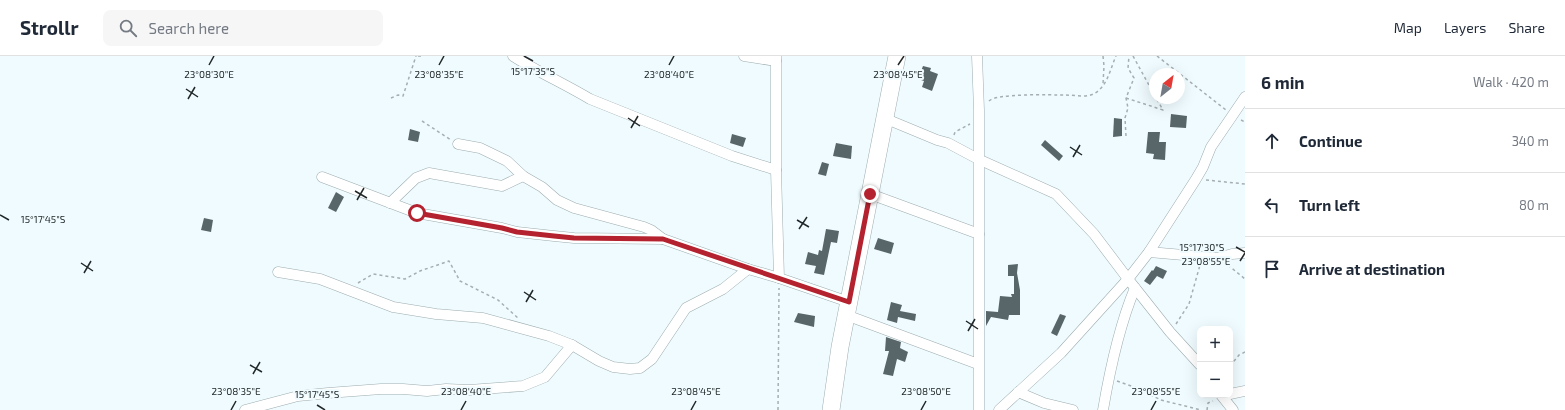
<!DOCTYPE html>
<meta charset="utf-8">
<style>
body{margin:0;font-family:"Exo 2",sans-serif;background:#f6f6f7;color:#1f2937}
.controls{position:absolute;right:12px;bottom:12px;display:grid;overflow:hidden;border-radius:8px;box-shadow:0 4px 16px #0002}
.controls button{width:36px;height:36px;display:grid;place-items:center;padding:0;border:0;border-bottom:1px solid #e0e1e3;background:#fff;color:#1f2937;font:20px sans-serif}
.compass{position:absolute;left:1149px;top:12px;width:36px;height:36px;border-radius:50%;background:#fff;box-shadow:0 4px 16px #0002;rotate:31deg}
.stop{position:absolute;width:12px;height:12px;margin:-9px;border:3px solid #b3222e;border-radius:50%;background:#fff}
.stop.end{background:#b3222e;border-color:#fff;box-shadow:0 1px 4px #0008}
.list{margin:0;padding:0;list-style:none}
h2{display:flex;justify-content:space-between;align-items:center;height:52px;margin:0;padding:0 16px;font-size:17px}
h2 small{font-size:13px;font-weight:400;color:#747a83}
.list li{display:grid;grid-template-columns:26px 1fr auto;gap:12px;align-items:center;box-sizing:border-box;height:64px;padding:0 16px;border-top:1px solid #e0e1e3}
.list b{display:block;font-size:15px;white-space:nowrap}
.list em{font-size:13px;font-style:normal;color:#747a83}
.icon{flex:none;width:22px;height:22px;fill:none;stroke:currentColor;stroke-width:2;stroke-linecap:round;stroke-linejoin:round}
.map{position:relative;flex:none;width:1245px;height:354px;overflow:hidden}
header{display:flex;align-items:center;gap:24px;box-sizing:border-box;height:56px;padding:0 20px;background:#fff;border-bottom:1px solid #e0e1e3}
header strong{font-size:19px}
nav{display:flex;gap:22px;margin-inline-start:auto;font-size:14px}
.search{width:280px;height:36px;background:#f6f6f7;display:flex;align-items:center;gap:10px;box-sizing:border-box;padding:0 14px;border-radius:8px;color:#747a83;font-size:15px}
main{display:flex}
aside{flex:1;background:#fff}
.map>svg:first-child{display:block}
.building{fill:#596669}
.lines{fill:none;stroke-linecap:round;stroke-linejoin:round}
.street-casing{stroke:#9dacaf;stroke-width:11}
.primary-casing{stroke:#9dacaf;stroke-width:18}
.path{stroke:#a5afb2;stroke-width:1.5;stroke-dasharray:3 3;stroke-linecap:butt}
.street{stroke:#fff;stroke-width:10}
.primary{stroke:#fff;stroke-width:17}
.route{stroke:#b3222e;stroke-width:5}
.ticks{fill:none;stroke:#222829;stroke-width:1.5}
.ticks-label{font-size:10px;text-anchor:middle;fill:#222829;stroke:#effbff;stroke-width:4;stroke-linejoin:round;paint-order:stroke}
</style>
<header>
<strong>Strollr</strong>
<div class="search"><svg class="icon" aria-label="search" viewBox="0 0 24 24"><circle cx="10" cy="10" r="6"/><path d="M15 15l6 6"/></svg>Search here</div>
<nav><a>Map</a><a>Layers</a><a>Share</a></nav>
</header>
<main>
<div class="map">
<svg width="1245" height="354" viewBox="0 0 1245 354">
<rect width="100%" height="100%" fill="#effbff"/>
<g class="building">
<path d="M923 10 931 12 930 15 938 18 932 35 922 31 924 25 918 23Z"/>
<path d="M1171 58 1187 60 1186 72 1170 71Z"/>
<path d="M1114 62 1122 63V80L1113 81Z"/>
<path d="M410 73 420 76 418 86 408 84Z"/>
<path d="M1148 76H1160L1159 86H1166L1165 104 1153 103 1154 98 1146 97Z"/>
<path d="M732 78 746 82 743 91 730 87Z"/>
<path d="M1045 84 1063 100 1059 105 1041 89Z"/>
<path d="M836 87 852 90 851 103 833 100Z"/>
<path d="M822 106 829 108 826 120 818 118Z"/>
<path d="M336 136 344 141 336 156 328 152Z"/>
<path d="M204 162 213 164 211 176 201 174Z"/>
<path d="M826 173 839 175 837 187 831 186 824 219 814 217 816 210 805 208 808 196 818 199 819 194 822 195Z"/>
<path d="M878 182 894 187 891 198 874 193Z"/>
<path d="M1018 208 1017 217 1020 234V259H1009L1008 264 991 261 986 270V255L998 256 1000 240 1012 241 1011 238H1014V220H1008V209Z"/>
<path d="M1156 210 1167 215 1163 223 1157 220 1150 229 1144 225 1152 214 1153 215Z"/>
<path d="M891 246 902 249 900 255 916 258 915 265 898 261 897 267 887 264Z"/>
<path d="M798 257 815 260 814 271 794 266Z"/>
<path d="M1060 258 1066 260 1057 280 1051 277Z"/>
<path d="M886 281 901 286 900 292 908 296 905 306 897 303 893 320 883 318 889 295H885Z"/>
</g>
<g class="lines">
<defs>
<g id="street">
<path d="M513 0C538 16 565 28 590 43L732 100 776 114"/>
<path d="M744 0 776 5"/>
<path d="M776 0V114L779 222 849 246"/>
<path d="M977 0 979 54V354"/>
<path d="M884 62 937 84 948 87 978 103 1056 138 1094 178 1128 223 1170 276 1200 309"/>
<path d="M458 88 480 92 507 105 523 120 542 131 557 144 574 152 644 171 651 174 663 183"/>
<path d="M322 121 417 157 502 172 517 176 554 180 574 182 663 183 748 213 779 222"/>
<path d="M870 138 979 178"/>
<path d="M390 147 416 122 429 117 502 130 523 120"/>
<path d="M1149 196 1218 202 1232 198 1245 197"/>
<path d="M278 216 320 223 393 251 436 258 483 262 549 280 572 289"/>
<path d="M846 259 978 308"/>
<path d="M1018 336 1044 347 1073 354"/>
<path d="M1230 338 1245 335"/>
<path d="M1221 339 1233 354"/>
<path d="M245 354 298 340 328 337 381 333H403L427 335 446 333 469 334 523 330 545 321 572 289 599 305 613 311 630 313 640 312 652 303 686 252 723 233 748 213"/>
<path d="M999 354 1061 297 1128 223 1149 196 1196 123 1203 111 1211 91 1245 41"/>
<path d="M1103 354C1110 313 1119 270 1135 232"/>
</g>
<path id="primary" d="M831 354 840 291 897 0"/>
</defs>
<use href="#street" class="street-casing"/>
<use href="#primary" class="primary-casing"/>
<g class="path">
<path d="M418 0H423"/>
<path d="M1103 0 1104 10 1103 28"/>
<path d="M1133 0 1155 40"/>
<path d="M1157 0 1226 54"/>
<path d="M391 42 398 39 403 40 416 0"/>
<path d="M1126 42 1163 54 1156 42"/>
<path d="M989 45C996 37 1052 39 1065 39 1076 39 1089 43 1098 35 1108 27 1111 11 1116 0"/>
<path d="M1241 64 1245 66"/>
<path d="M422 65 451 84"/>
<path d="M954 79 955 76 970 68"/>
<path d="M1126 80 1125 62 1128 52 1126 42 1134 22 1128 12 1129 0"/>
<path d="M1206 124 1245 128"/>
<path d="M1228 209 1245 223"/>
<path d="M358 227 373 218 405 223 420 215 449 205 460 225 498 244 518 262"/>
<path d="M1176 268 1189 248 1200 209"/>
<path d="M1230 310 1239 299 1245 296"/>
<path d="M1117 325 1137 332 1161 344 1201 354"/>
<path d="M778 354 779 232"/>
<path d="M1207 354 1208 347 1213 345"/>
</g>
<use href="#street" class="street"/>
<use href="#primary" class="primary"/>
</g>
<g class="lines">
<path class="route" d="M417 157 502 172 517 176 554 180 574 182 663 183 849 246 870 138"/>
</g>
<path class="ticks" d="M524 0 533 5M209 9 214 0M439 9 444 0M669 9 674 0M898 9 904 0M186 33 198 41M188 43 195 31M628 62 640 70M631 72 638 60M1070 91 1082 99M1073 101 1080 89M355 135 367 142M357 144 364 132M0 159 9 164M797 164 809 171M799 173 807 161M1236 191 1245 196M1240 205 1245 197M81 207 93 215M84 217 91 205M524 236 536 244M526 246 533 234M966 265 978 273M968 275 975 263M250 309 262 316M253 318 260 306M317 349 325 354M231 354 236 345M461 354 466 345M691 354 696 345M921 354 926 345M1151 354 1156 345"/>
<g class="ticks-label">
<text x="533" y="19">15°17'35"S</text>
<text x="209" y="22">23°08'30"E</text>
<text x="439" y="22">23°08'35"E</text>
<text x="669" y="22">23°08'40"E</text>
<text x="898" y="22">23°08'45"E</text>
<text x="43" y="167">15°17'45"S</text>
<text x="1202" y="195">15°17'30"S</text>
<text x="1206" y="209">23°08'55"E</text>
<text x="236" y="339">23°08'35"E</text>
<text x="466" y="339">23°08'40"E</text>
<text x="696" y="339">23°08'45"E</text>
<text x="926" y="339">23°08'50"E</text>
<text x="1156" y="339">23°08'55"E</text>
<text x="317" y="342">15°17'45"S</text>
</g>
</svg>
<div class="controls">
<button>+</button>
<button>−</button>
</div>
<svg class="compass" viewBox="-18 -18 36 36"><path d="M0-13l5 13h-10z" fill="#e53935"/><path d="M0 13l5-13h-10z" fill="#747a83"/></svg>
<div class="stop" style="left:417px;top:157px"></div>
<div class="stop end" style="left:870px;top:138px"></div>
</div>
<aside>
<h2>6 min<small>Walk · 420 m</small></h2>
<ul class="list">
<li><svg class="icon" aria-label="ahead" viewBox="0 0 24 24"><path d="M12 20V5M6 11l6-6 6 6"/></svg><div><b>Continue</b></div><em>340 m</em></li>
<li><svg class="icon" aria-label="left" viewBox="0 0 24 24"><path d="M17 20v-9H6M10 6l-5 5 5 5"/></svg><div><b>Turn left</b></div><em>80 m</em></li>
<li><svg class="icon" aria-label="arrive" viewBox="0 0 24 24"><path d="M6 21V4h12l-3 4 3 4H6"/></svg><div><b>Arrive at destination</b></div></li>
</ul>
</aside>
</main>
